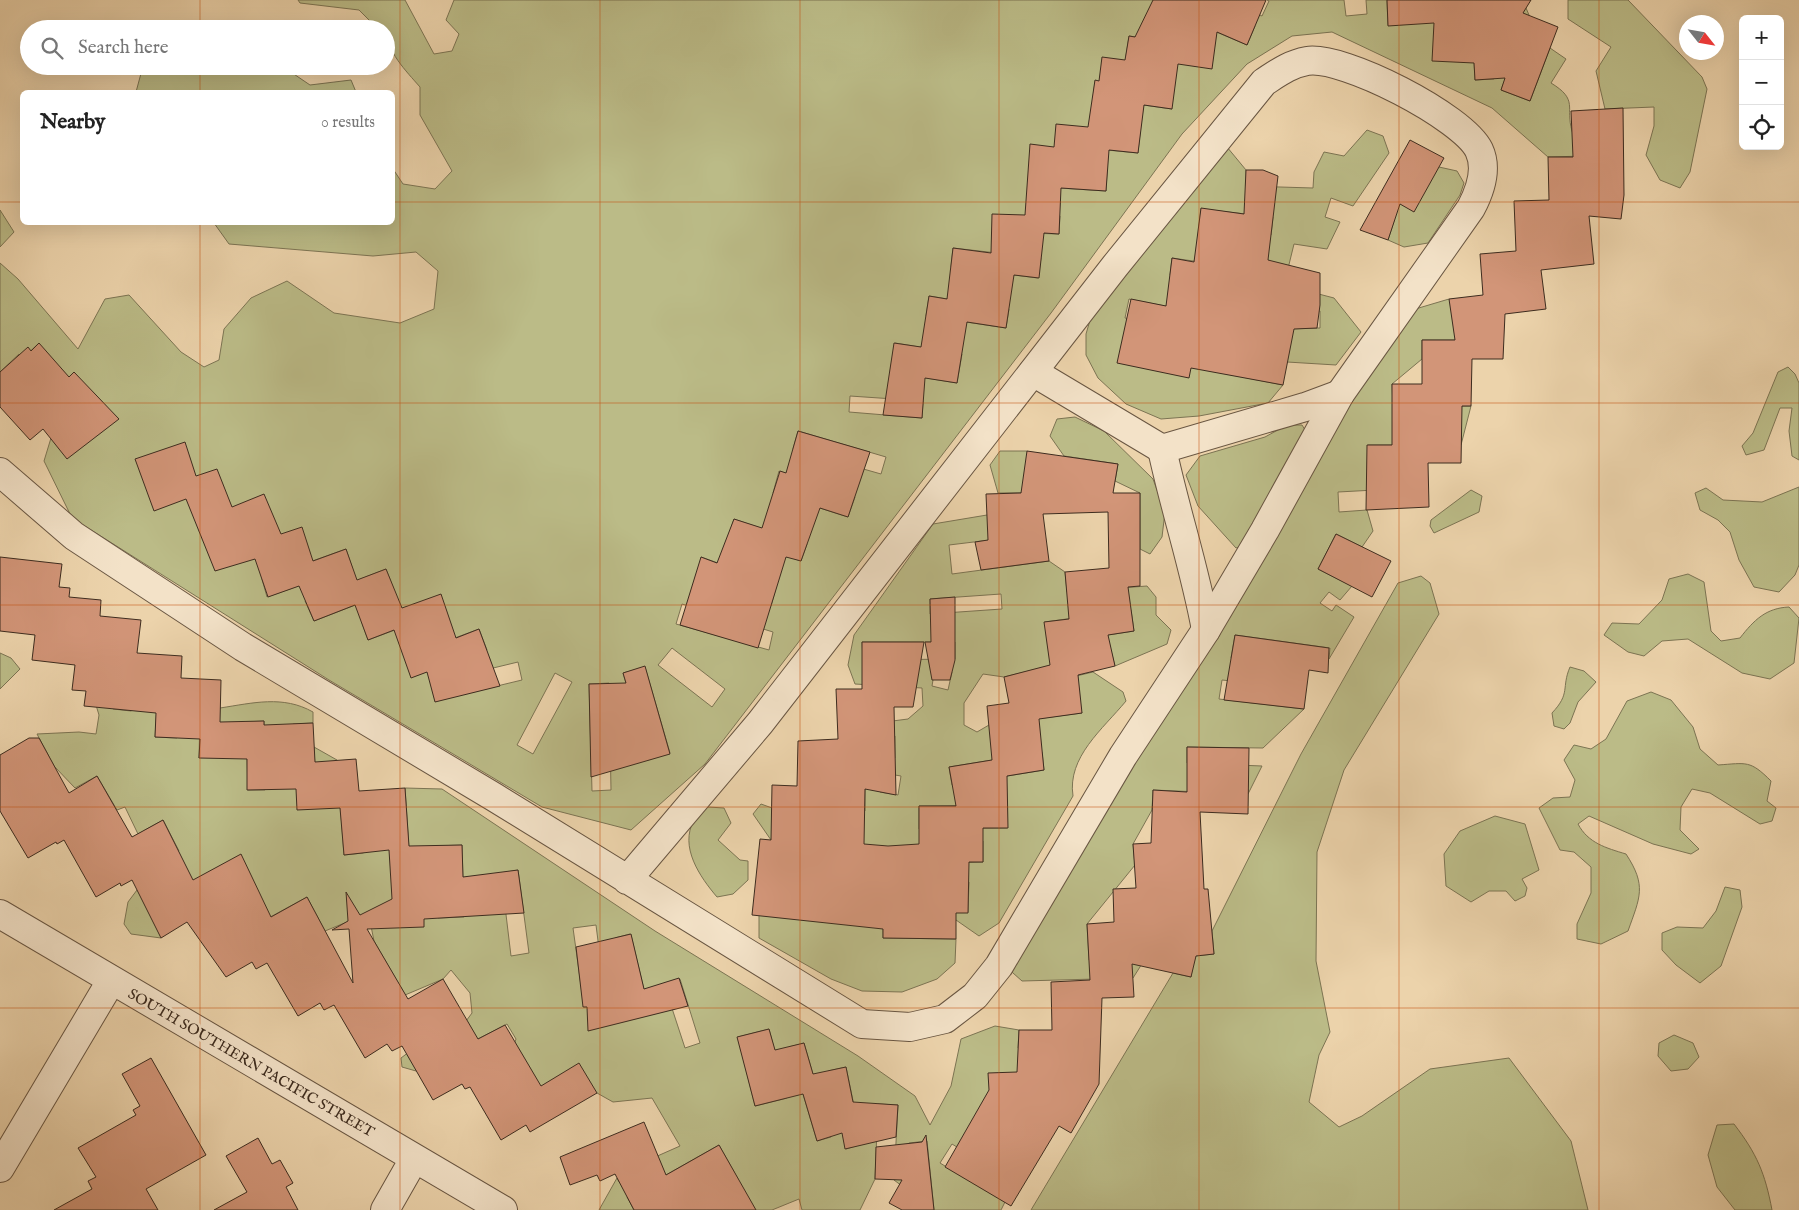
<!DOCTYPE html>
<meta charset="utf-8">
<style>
body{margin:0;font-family:"IM FELL English",serif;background:#f6f6f6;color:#222}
.controls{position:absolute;right:15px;top:15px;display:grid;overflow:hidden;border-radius:8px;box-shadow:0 5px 20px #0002}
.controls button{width:45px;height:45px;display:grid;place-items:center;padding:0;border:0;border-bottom:1px solid #e0e0e0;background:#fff;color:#222;font:25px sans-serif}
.compass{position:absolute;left:1679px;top:15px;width:45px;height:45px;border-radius:50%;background:#fff;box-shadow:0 5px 20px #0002;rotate:121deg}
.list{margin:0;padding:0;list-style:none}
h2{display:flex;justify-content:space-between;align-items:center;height:65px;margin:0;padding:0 20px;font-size:21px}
h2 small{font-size:16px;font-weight:400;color:#767676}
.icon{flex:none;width:28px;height:28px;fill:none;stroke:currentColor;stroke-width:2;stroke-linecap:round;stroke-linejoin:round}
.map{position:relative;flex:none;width:1799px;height:1210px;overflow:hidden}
.search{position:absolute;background:#fff;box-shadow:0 5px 20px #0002;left:20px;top:20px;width:375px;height:55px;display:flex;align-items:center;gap:12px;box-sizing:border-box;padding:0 18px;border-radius:28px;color:#767676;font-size:19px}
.panel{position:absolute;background:#fff;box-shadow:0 5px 20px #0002;left:20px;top:90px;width:375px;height:135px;border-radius:8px}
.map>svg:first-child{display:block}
.green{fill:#bbbb87;stroke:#7c7453;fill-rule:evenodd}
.building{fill:#d29578;stroke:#3d2c1f}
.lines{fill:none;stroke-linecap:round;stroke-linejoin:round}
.minor-casing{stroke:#695642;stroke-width:30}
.minor{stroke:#f3e2c8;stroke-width:28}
.grid{fill:none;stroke:#c65010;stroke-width:1;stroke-opacity:0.55}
.labels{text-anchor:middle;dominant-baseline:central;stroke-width:5;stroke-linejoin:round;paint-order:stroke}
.street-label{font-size:15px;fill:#3d2c1f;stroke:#f3e2c8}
</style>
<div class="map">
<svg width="1799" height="1210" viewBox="0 0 1799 1210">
<rect width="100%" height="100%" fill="#ecd3ab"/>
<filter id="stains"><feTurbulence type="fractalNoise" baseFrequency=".004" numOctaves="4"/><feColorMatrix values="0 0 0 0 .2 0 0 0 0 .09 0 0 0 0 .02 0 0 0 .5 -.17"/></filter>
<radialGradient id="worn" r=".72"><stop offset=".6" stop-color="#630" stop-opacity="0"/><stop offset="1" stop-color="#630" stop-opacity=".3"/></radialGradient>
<g class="green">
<path d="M298 0H405L434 54 452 51 459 34 446 20 454 0H1171L1167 11 1247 45 1255 26 1229 0 1262 16 1269 1 1267 0H1344L1346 16 1367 14 1366 0H1387L1388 25 1471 0 1475 80 1494 79 1515 1 1526 8 1529 15 1501 90 1530 101 1550 48 1566 59 1551 83C1579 100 1565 107 1572 131 1575 139 1581 148 1585 156L1548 157 1492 108 1332 32 1292 36 1247 64 1182 134 1051 313 705 764 631 830 542 807 329 680 72 518 44 461 58 415 34 411 39 343 23 358 19 354 0 372V263L18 279 78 349 105 299 129 295 181 352 204 367 219 360 224 329 251 298 287 281 334 313 400 323 434 309 438 271 416 252 373 256 229 244 214 223 392 222 393 169 403 184 435 189 452 171 420 115V87C406 71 386 51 386 29H378L359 10 300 3ZM1129 36 1214 48 1126 56ZM1095 81 1172 109 1093 98ZM1140 133 1138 153 1055 145ZM1107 172 1106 191 1028 186ZM1060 216 1059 234 992 232ZM953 248 1041 258 1038 278 951 267ZM929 296 1009 309 1006 328 926 316ZM895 343 962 354 957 383 890 372ZM850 396 923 401 922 418 849 412ZM798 431 886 457 881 474 793 449ZM779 471 855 497 848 517 773 493ZM734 519 807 544 801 561 728 537ZM346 549 352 567 267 597 262 579ZM701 557 777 584 771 606ZM386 569 394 590 314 621 305 601ZM682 604 773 632 769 650 676 624ZM446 611 368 640 362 623ZM479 629 487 650 412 677 436 645ZM672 648 725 689 712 707 658 665ZM518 662 522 680 435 701 431 683ZM645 667 670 753 648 760 623 673ZM555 673 572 682 533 754 517 745ZM609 683 611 790 592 791 589 684Z"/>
<path d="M1568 0H1628L1702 77 1707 89 1690 172 1680 188 1660 180 1646 155 1654 126V107L1605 109 1596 71 1611 47 1568 19Z"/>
<path d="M143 66H282L310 85 351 80 356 92H136Z"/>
<path d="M1367 130 1383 136 1389 153 1353 206 1331 198 1325 217 1340 222 1327 249 1294 244 1284 285 1334 298 1361 332 1336 365 1287 362 1227 374 1283 385 1268 403 1199 416 1161 419 1126 404 1098 378 1086 355V334L1093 310 1227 147 1246 170V186L1313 188 1314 172 1324 152 1344 156ZM1201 209 1273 217 1271 235 1199 226ZM1172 258 1250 269 1170 275ZM1129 299 1221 317 1217 337 1125 318ZM1320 311V328L1252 330 1253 312Z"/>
<path d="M1439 167 1457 171 1464 183 1460 195 1428 243 1404 247 1388 240 1394 221 1376 214Z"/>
<path d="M0 210 14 232 0 247Z"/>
<path d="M1449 299 1482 340H1422V359L1392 384 1393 407 1471 406 1461 445H1368L1412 488 1338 492 1339 512 1367 510 1373 531 1362 547 1336 534 1318 569 1352 586 1340 600 1329 592 1320 603 1332 611 1336 605 1354 617 1329 659 1330 648 1235 635 1231 658 1280 686 1222 680 1219 699 1304 709 1263 748 1187 747V763L1262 766 1248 794 1153 790 1152 810 1133 844 1135 865 1087 924 1089 960 1145 959 1133 978 1022 981 1004 965 1211 644 1360 387 1412 310Z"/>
<path d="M1788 367 1795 374 1799 383V460L1792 456 1789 431 1792 408H1780L1764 450 1746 455 1742 446 1753 433 1778 372Z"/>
<path d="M1075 417 1104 431 1153 479 1165 512 1162 537 1150 554 1140 549V493L1115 481 1118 464 1064 456 1050 436 1057 419Z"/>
<path d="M1287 425H1302L1307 433 1248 544 1236 548 1198 506 1186 475 1200 456 1265 437Z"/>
<path d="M1000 451H1027L1075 492 998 493 990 465Z"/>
<path d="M1799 487V565L1795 575 1779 592 1754 587 1739 560 1730 532 1718 520 1700 510 1695 493 1706 488 1723 500 1762 502Z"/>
<path d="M1471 490 1482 496 1479 512 1434 533 1430 526 1431 520Z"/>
<path d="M987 515 1015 537 949 545 952 574 1049 561 1065 572 1067 592 1147 586 1156 597V615L1171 630 1167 644 1115 666 1111 651 1004 677 983 674 964 703V725L977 732 989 725 1082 713 1068 678 1093 672 1123 692 1126 701C1103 729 1067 757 1073 796L999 923 979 936 956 920H883V938L956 939 955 963 937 979 902 992 862 991 831 979 759 938V916L771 840 753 814 761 804 772 808 865 811V789L895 758V736L872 737 877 723 908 719 923 706 922 688 855 684 848 665 854 635 933 524ZM1001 594 1002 609 930 614V599ZM1131 610 1134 631 1048 644 1045 622ZM862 642H955V659L863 660ZM935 668 952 672 948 690 932 686ZM1042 752 1044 770 952 785 949 767ZM883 773 901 776 898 795 880 792ZM1007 805V828L919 829V806ZM983 841V862L902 865ZM892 882H969L968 912 893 914Z"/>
<path d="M1688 574 1704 582 1711 631 1721 641 1740 638C1754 620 1766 608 1789 607L1799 618 1794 663 1770 679 1742 673 1688 639 1662 641 1644 656 1628 652 1604 635 1612 623 1639 624 1662 600 1669 579Z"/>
<path d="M1421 576 1430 583 1439 614 1344 770 1317 852 1316 961 1330 1032 1319 1055 1309 1102 1339 1127 1362 1116 1430 1069 1509 1058 1571 1141 1588 1210H1031L1173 973 1191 977 1194 956 1214 954 1212 931 1301 754 1398 583Z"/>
<path d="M120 641 113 709 131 711 158 692 155 737 177 738 179 705 200 713 199 758 220 708C253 703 283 695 313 712V723L293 724 317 808 314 747 337 760 344 855 363 853 388 838 411 880 405 788 442 789 655 931 858 1056 915 1096 930 1125 951 1086 961 1039 995 1026 1019 1030 1018 1048H1030L1025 1072 990 1099 991 1168 952 1144 940 1163 1005 1202 1001 1210H934L927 1141 909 1143 914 1195 894 1180 898 1105 878 1104 875 1179 860 1210H802L799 1199 772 1210H699L710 1195 738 1179 719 1145 627 1197 634 1210H599L617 1178 619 1182 630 1176 628 1169 680 1146 652 1098 613 1102 597 1093 488 1118 516 1039 507 1024 416 1071 402 1067 401 1058 417 1046 458 1032 472 1013 470 993 451 970 443 979 405 995 374 941 371 926 347 922 325 931 307 897 252 927 241 855 161 938 131 934 124 924 128 902 140 886 179 851 163 820 138 834 125 807 117 810 97 776 75 788 54 766 37 734 79 732 96 734 99 715 92 692ZM264 721 265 790H248L246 722ZM462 845 464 917 438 918 435 846ZM518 870 529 953 511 956 501 873ZM596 925 606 1004 584 1007 573 928ZM630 934 631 935 650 1015 615 938ZM680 979 700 1043 685 1048 664 984ZM769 1029 787 1098 755 1106 738 1037ZM804 1043 831 1137 817 1141 789 1047ZM846 1067 862 1144 846 1149 828 1071Z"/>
<path d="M0 653 11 658 20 669 0 689Z"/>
<path d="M1570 667 1584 671 1596 682 1578 702 1570 723 1564 729 1554 726 1552 713C1571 693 1561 688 1570 667Z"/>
<path d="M1651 692 1671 700 1693 727 1700 749 1718 765C1747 763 1750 760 1771 781L1767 801 1776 808 1772 821 1760 824 1710 793 1692 789 1681 807 1680 830 1699 849 1691 854 1653 844 1589 816 1578 824C1588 843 1606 848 1626 854 1647 886 1640 897 1628 931L1601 944 1577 939V924L1591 893V867L1574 852 1560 850 1539 808 1553 798 1570 797 1575 780 1564 760 1574 745 1591 749 1606 739 1627 701Z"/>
<path d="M708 807 724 808 731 823 718 840 740 860 748 861V880L733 894 717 897C700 877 679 847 694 820 696 815 704 811 708 807Z"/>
<path d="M1495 816 1525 824 1539 870 1522 879 1527 888 1525 896 1515 901 1506 891H1489L1471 902 1446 886 1444 854 1460 831Z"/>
<path d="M1725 887 1740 890 1742 907 1721 966 1700 983 1676 965 1662 950V933L1677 927 1703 928 1716 911Z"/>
<path d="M1674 1035 1693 1043 1699 1057 1688 1069 1671 1071 1658 1056 1659 1043Z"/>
<path d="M1734 1124C1757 1154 1765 1173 1772 1210H1735L1717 1187 1708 1155 1717 1125Z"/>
</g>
<g class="building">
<path d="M1153 0H1266L1247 45 1217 32 1212 69 1178 64 1172 109 1144 105 1138 153 1109 150 1106 191 1061 188 1059 234 1044 233 1039 278 1014 275 1006 328 967 322 957 383 925 378 922 418 883 415 894 343 921 347 929 296 947 299 953 248 991 253 992 214 1025 215 1030 144 1054 147 1056 124 1088 127 1095 80 1099 81 1102 57 1125 60 1129 36 1135 37Z"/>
<path d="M1387 0H1531L1523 13 1558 27 1530 101 1501 90 1505 78 1475 80 1474 63 1432 61 1434 23 1388 26Z"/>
<path d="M1623 108 1624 195 1621 219 1589 216 1594 264 1541 270 1546 309 1505 314 1503 359H1472L1471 406H1462L1461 463H1428L1429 507 1366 510 1367 445H1392V384H1422V340H1455L1449 299 1483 295 1480 254 1516 251 1514 201 1549 200 1548 157H1573L1571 111Z"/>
<path d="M1410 140 1444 158 1414 212 1400 204 1388 240 1360 230Z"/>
<path d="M1246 170H1263L1278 176 1268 260 1320 273V305L1317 328 1294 329 1283 385 1191 368 1189 378 1117 363 1131 299 1166 306 1172 258 1194 262 1201 208 1244 214Z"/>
<path d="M39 343 69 377 74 372 119 419 67 459 43 429 30 440 0 407V372L28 347 31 351Z"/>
<path d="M798 431 870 452 848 517 820 508 801 561 786 557 758 648 680 625 701 557 717 563 734 519 762 528 780 471 786 473Z"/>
<path d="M185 442 196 476 217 469 232 507 264 494 281 534 302 527 313 561 346 549 357 580 386 569 402 608 441 594 456 638 479 629 500 686 435 702 427 672 411 678 394 630 368 640 355 605 314 621 299 586 268 597 255 559 215 571 186 499 154 511 135 459Z"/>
<path d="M1027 451 1118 464 1113 493H1140V586L1128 587 1134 631 1108 635 1115 666 1078 675 1082 713 1039 719 1044 770 1007 776 1008 828H983V862H969L968 913H956V939L883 938V929L752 915 760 839 771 840 772 785 797 786 798 741 838 739 836 689H862V642H924L913 707H894L896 795 865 789 864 844 888 846 919 844V806H956L949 767 992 760 987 706 1009 703 1004 677 1050 665 1044 622 1069 619 1065 572 1109 568 1108 512 1043 514 1049 561 981 570 975 542 988 540 986 494 1021 493Z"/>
<path d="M1336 534 1391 561 1372 597 1318 569Z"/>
<path d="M0 557 62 564 59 587 70 588 69 597 101 600 100 616 141 620 137 653 182 656 181 678 221 680 220 722 264 721V725L313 723 315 762 356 759 359 791 405 788 409 846 462 845 463 877 518 870 524 913 424 919V927L367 929 408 999 443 979 478 1039 505 1025 541 1086 579 1063 597 1093 530 1132 526 1125 501 1140 470 1087 465 1089 462 1084 433 1100 402 1046 392 1051 387 1044 365 1058 334 1005 324 1010 320 1003 298 1016 267 963 256 969 252 962 226 977 187 922 161 938 132 880 121 886 120 883 96 897 64 840 57 844 56 842 28 858 0 811V755L29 738H39L69 793 97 776 132 837 163 820 193 880 241 854 271 917 307 897 353 983 349 929 332 930 348 921 346 892 360 915 392 899 389 850 344 855 340 808 297 810 296 789 247 790V759L199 758 200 739 155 737 156 713 84 706 86 691 72 690 75 665 32 660 35 635 0 631Z"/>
<path d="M955 597V660L950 680H932L925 642H931L930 599Z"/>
<path d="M1235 635 1329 648 1328 673 1309 670 1304 709 1224 700Z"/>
<path d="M645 666 670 754 591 777 589 684 626 683 623 673Z"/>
<path d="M1187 747 1249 748 1248 814 1200 812 1204 889H1208L1214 954 1196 956 1191 977 1132 964 1134 997 1102 998 1099 1084 1071 1133 1059 1126 1011 1206 945 1167 989 1090 988 1073 1017 1072 1019 1030H1052L1051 982 1090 980 1087 924 1114 922 1113 889 1136 888 1133 844 1151 843 1153 790 1187 792Z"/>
<path d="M631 934 644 989 679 978 688 1006 588 1031 587 1007H583L576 947Z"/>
<path d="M769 1029 775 1050 804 1043 813 1074 846 1067 853 1102 898 1105 896 1137 845 1149 842 1133 817 1141 803 1094 755 1106 737 1037Z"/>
<path d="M151 1058 206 1155 146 1189 158 1210H54L92 1189 88 1181 96 1177 78 1148 136 1115 133 1110 140 1106 122 1074Z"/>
<path d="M644 1122 666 1175 719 1145 756 1210H634L615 1174 600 1181 597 1175 570 1185 560 1157Z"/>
<path d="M926 1135 934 1210H902L889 1203 902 1180 875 1179 876 1147 922 1142Z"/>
<path d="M258 1138 272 1164 280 1160 293 1183 286 1187 298 1210H214L247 1192 226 1156Z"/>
</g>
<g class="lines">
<defs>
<g id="minor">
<path d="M1033 372 1162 449 1305 407 1340 394"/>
<path d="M1162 449C1175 510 1195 569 1206 630"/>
<path d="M0 472 74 536 243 647 494 797 862 1024 910 1027 945 1019 975 996 999 966 1123 756 1206 630 1265 530 1340 394 1471 208C1480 191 1488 169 1479 150 1463 117 1343 55 1307 61 1290 64 1278 73 1264 82L1115 266 760 723 627 880"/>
<path d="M0 914 503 1210"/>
<path d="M0 1168 111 981"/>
<path d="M385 1210 414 1159"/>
</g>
</defs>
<use href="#minor" class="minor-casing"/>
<use href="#minor" class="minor"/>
</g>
<path class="grid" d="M200 0V29M400 0V1210M600 0V1210M800 0V1210M999 0V1210M1199 0V1210M1399 0V1210M1599 0V1210M200 66V92M0 202H22M392 202H1799M200 222V1210M0 403H1799M0 605H1799M0 807H1799M0 1008H1799"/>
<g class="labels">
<g class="street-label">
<text transform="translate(251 1063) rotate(30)">SOUTH SOUTHERN PACIFIC STREET</text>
</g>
</g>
<rect width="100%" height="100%" filter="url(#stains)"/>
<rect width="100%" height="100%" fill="url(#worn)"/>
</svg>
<div class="controls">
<button>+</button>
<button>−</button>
<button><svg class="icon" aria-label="locate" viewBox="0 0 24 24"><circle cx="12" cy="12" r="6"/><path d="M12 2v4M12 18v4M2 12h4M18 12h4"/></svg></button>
</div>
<svg class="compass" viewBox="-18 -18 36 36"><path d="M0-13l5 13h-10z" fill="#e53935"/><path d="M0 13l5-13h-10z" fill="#767676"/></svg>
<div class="search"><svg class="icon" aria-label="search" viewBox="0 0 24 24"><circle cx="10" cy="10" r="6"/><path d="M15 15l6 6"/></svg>Search here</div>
<section class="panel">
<h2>Nearby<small>0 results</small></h2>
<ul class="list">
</ul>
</section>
</div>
